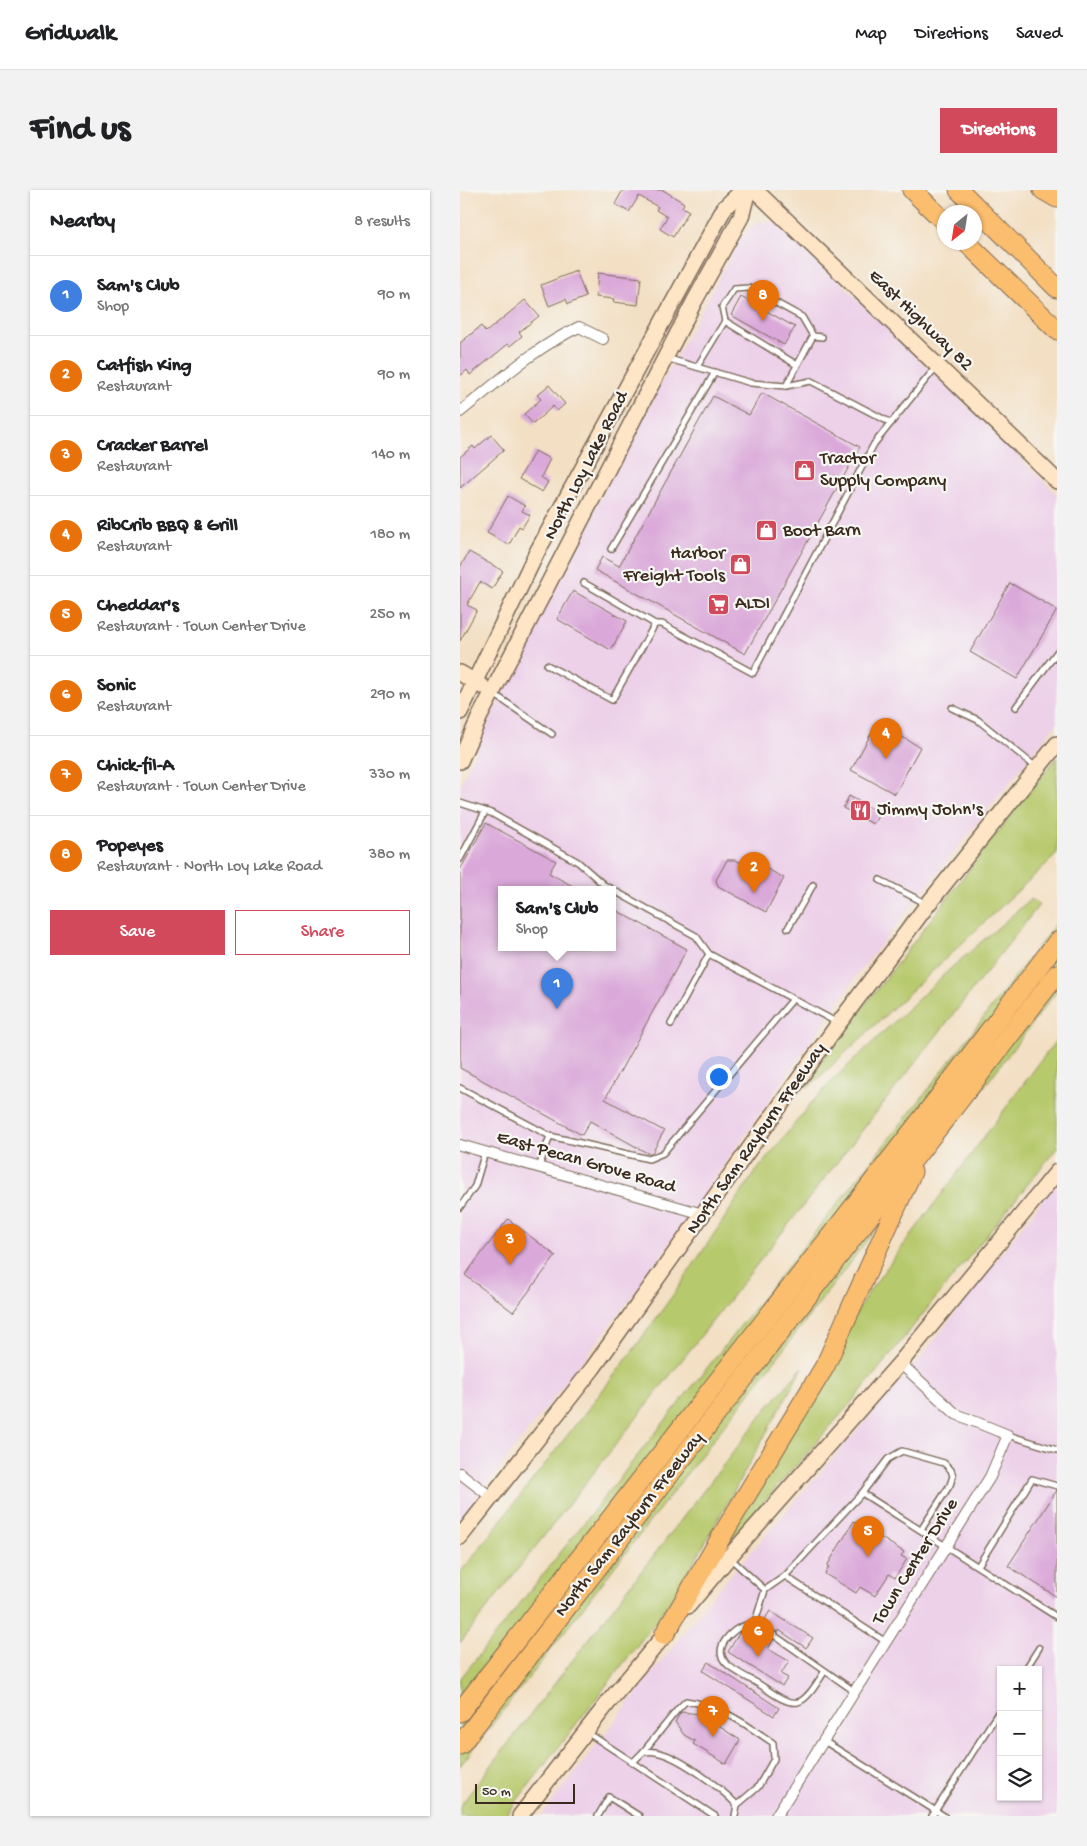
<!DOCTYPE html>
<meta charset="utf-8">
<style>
body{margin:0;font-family:"Gochi Hand",sans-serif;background:#f2f2f2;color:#202124}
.controls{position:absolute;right:15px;bottom:15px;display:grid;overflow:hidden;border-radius:0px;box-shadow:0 1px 4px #0004}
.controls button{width:45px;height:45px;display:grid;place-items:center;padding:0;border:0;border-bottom:1px solid #e0e0e0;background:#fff;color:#202124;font:25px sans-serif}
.compass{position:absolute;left:477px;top:15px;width:45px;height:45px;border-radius:50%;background:#fff;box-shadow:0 1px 4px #0004;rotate:210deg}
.scale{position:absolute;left:15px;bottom:12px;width:100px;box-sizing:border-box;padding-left:5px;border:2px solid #3b2a1e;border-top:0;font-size:14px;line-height:18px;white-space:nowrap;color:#3b2a1e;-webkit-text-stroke:4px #f6f6f2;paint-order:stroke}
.you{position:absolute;left:258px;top:886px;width:18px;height:18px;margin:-12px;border:4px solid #fff;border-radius:50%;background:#1a73e8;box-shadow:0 0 0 8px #1a73e833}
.badge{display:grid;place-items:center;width:32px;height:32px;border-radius:50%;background:#d1495b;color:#fff;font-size:16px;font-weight:700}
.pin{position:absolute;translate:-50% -41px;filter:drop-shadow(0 1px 2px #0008)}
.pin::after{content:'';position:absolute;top:26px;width:18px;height:15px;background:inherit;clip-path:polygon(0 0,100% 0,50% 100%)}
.popup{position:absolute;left:38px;top:696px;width:118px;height:65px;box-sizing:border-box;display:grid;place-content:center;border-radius:0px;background:#fff;filter:drop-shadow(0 1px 4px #0005);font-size:16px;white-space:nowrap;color:#757577}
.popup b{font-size:19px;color:#202124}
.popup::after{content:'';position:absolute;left:50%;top:100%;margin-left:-10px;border:10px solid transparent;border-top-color:#fff}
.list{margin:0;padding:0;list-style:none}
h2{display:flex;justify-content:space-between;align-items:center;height:65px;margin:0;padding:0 20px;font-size:21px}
h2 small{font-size:16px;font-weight:400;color:#757577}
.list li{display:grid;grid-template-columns:32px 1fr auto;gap:15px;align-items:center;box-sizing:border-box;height:80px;padding:0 20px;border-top:1px solid #e0e0e0}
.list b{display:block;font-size:19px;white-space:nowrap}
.list p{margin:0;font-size:16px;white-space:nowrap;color:#757577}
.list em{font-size:16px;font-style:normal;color:#757577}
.actions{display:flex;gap:10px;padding:15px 20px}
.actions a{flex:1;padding:11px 0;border:1px solid #d1495b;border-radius:0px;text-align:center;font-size:18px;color:#d1495b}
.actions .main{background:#d1495b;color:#fff}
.icon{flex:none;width:28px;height:28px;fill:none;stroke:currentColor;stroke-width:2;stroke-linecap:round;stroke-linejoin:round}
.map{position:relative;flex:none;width:597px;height:1626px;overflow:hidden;border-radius:0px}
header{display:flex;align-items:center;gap:30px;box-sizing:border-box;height:70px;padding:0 25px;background:#fff;border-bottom:1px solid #e0e0e0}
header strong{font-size:24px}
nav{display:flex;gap:28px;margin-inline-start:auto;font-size:18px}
.intro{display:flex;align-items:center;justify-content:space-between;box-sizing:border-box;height:120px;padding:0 30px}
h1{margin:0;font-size:35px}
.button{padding:12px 22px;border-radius:0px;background:#d1495b;color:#fff;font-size:18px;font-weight:700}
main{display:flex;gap:30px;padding:0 30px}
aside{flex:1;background:#fff;border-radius:0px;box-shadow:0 1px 4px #0004}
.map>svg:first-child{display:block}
.built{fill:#edd1e9;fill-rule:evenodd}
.green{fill:#b7c96d;stroke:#797a46}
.building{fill:#daa8d9}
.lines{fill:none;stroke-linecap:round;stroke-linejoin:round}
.lane-casing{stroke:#7b6958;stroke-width:8}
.street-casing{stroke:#7b6958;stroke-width:12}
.secondary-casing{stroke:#7b6958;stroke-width:18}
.highway-casing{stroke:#7b6958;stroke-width:21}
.lane{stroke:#fff;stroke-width:5}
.street{stroke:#fff;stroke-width:10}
.secondary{stroke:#fde5c5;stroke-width:15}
.highway{stroke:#fbbd6e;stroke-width:19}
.labels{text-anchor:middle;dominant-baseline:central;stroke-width:4.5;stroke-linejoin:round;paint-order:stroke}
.street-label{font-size:19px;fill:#3b2a1e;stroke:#f6f6f2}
.poi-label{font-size:19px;fill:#3b2a1e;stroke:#f6f6f2;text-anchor:start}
</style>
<header>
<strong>Gridwalk</strong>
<nav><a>Map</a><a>Directions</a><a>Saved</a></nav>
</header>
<div class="intro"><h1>Find us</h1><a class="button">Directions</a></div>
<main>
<aside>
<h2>Nearby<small>8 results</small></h2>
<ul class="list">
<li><span class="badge" style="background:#3f7fe0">1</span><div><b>Sam's Club</b><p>Shop</p></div><em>90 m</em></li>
<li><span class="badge" style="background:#e8710a">2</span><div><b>Catfish King</b><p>Restaurant</p></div><em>90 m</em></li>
<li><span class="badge" style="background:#e8710a">3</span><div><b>Cracker Barrel</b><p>Restaurant</p></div><em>140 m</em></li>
<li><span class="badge" style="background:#e8710a">4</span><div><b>RibCrib BBQ &amp; Grill</b><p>Restaurant</p></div><em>180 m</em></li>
<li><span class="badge" style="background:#e8710a">5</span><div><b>Cheddar's</b><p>Restaurant · Town Center Drive</p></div><em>250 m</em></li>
<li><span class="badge" style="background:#e8710a">6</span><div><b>Sonic</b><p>Restaurant</p></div><em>290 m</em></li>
<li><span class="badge" style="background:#e8710a">7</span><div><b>Chick-fil-A</b><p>Restaurant · Town Center Drive</p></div><em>330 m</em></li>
<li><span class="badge" style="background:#e8710a">8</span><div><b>Popeyes</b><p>Restaurant · North Loy Lake Road</p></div><em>380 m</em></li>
</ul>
<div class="actions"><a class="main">Save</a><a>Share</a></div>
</aside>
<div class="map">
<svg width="597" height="1626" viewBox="0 0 597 1626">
<rect width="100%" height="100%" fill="#f6f6f2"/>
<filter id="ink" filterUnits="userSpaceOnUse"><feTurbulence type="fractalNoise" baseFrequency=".02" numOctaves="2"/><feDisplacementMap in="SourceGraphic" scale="10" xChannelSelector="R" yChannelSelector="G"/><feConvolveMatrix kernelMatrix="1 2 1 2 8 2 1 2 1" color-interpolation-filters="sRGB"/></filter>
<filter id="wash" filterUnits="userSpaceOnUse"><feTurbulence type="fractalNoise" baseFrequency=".0096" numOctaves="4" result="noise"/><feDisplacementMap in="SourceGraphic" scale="20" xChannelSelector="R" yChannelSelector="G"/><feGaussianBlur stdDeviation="1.12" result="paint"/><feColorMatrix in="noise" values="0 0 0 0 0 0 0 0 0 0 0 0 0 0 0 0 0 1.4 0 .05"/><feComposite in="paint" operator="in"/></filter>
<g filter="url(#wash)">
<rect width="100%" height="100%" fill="#f3dfc3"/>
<g class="built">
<path d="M310 31 323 36 597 304V533L401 780 172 1107 0 1329V595L47 491 156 277 282 45 298 32ZM42 700H152V758H42Z"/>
<path d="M597 991V1626H81L253 1405 462 1166ZM541 1480H578V1607H541Z"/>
</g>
<g class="green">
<path d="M597 567V664L349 897 345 895C374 853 406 814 437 774 490 705 542 635 597 567Z"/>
<path d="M571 709 579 715 0 1453V1383L163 1174 216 1101 294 984 353 911 376 887 490 779Z"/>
<path d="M597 732V801L347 1129 0 1576V1489L467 901Z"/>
<path d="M597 849V958L396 1207 261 1361 408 1103Z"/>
<path d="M343 1177 241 1360 219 1397 197 1430 45 1626H0V1616L309 1216Z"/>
</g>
<g id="blocks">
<g class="building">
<path d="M163 0H203L224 13 222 17 229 21 213 47 200 39 207 27 196 20 198 17 179 6 169 22 155 14Z"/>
<path d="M116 81 126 107 108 114 106 109 89 116 81 95Z"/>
<path d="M138 83 181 88 178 115 153 112 154 109 136 107Z"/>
<path d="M281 107 335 137 324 155 271 125Z"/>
<path d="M65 110 79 126 59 142 62 146 50 156 48 154 10 185 7 180 0 186V153L21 136 26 142Z"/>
<path d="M89 195 105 214 97 221 93 216 73 234 64 224 81 209 77 205Z"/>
<path d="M302 203 400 257 285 464 135 380 142 367 159 376 253 206 289 225Z"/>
<path d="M31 245 44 260 0 298V267L13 256 15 259Z"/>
<path d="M75 261 90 269 81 287 88 292 82 302 59 289Z"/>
<path d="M48 306 65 316 62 321 70 325 62 338 59 336 49 355 27 343Z"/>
<path d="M9 362 43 381 32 399 20 392 7 415 17 420 0 451V377Z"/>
<path d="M550 393 597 420 557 489 510 462Z"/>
<path d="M113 401 167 431 151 460 97 429Z"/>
<path d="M417 533 460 557 435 604 391 580Z"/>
<path d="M389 606 420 623 413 634 383 618Z"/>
<path d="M26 633 96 671 89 683 120 700H42V758H152V718L227 759 145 909 204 941 192 963 189 964 130 931 122 945 0 878V680Z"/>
<path d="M267 670H275L299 681 302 676 324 688 306 722 258 696 256 690Z"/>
<path d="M48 1029 96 1066 53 1122 5 1085Z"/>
<path d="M597 1300V1407L548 1376Z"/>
<path d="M394 1331 444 1362 441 1366 447 1369 435 1388 429 1384 415 1406 400 1397 396 1403 365 1384 369 1377 367 1376Z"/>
<path d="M310 1421 353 1448 346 1458 319 1440 318 1443 303 1432Z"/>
<path d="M299 1440 313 1450 308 1459 329 1471 321 1484 328 1488 322 1496 268 1462 280 1442 283 1441 294 1447Z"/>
<path d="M248 1472 319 1518 314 1526 243 1481Z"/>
<path d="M221 1522 240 1524 280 1550 266 1574 233 1554 235 1551 224 1545 215 1532Z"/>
</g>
</g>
</g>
<g filter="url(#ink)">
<use href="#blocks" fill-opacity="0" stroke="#7b6958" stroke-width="1"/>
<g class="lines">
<defs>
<g id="lane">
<path d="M206 168 291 193 326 196 351 191 431 233"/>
<path d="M337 175 265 131 262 117 274 99 289 98 342 127 353 146"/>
<path d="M237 177 265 131"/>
<path d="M326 196 353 146 362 147"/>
<path d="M151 359 255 182"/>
<path d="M124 393 195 434"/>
<path d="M87 475 152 510 195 434H202L293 483 414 254 476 177"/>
<path d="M34 504 92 544"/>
<path d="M556 517 597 462"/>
<path d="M492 518 518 530 577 578"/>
<path d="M0 613 31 623 118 672 144 695 236 746 249 764 376 832"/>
<path d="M0 669 25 622"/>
<path d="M420 690 465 713"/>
<path d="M328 738 353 695"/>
<path d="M211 834 249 764"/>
<path d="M0 898 90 946 189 969 203 963 333 809"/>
<path d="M79 977 90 946"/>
<path d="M0 1017 15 996 25 962"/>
<path d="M548 1245 597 1260"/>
<path d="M402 1303 428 1269 442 1261 484 1273 491 1280 493 1286 490 1295 461 1340"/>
<path d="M270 1368 305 1400 325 1386 402 1303 597 1427"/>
<path d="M518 1376 572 1289 597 1296"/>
<path d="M325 1386 426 1452"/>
<path d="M305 1400 295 1432 394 1501"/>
<path d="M295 1432C281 1437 276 1437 266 1449 249 1472 280 1483 297 1493 308 1499 325 1515 338 1512 349 1509 359 1489 365 1481"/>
<path d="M565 1480 579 1458"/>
<path d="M128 1543 255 1626"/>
<path d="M364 1551 484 1626"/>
<path d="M183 1562 218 1519 226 1511C260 1515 287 1535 313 1553L314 1569 298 1597 277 1615 275 1626"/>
<path d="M173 1572 183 1562C187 1562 192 1561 195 1562 218 1565 261 1598 277 1615"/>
<path d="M138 1626 149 1607 179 1626"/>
<path d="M472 1626 541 1518"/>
</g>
<g id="street">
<path d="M0 222C38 192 74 158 119 137L143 149"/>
<path d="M0 955 243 1024"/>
<path d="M0 1283 31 1307"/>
<path d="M316 1626 530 1287 548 1245 496 1224 440 1173"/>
</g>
<g id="secondary">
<path d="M295 0 597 291"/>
<path d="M0 483 22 496"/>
<path d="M0 522 76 364 265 17 283 0"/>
<path d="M0 571 20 526 234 112 281 27 288 0"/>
<path d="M0 1347 133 1178 379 833 468 714 597 554"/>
<path d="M228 1416 269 1367 440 1173 597 982"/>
<path d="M60 1626 151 1509 212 1436"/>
</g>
<g id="highway">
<path d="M452 0 484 31"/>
<path d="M499 0 597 98"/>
<path d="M583 0 597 8"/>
<path d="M506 52 597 140"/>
<path d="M204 1445 273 1327 365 1176 452 982"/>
<path d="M0 1522 479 907 597 752"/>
<path d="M0 1555 597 784"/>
</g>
</defs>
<use href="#lane" class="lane-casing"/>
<use href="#street" class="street-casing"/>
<use href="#secondary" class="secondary-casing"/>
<use href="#highway" class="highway-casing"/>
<use href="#lane" class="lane"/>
<use href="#street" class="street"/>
<use href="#secondary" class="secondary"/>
<use href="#highway" class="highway"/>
</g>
</g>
<defs>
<symbol id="shop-square" viewBox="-11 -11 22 22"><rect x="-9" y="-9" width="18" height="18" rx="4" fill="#d1495b" stroke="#f6f6f2"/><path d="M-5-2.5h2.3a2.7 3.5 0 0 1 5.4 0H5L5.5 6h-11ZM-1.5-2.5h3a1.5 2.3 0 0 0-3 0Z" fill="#fff"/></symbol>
<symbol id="supermarket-square" viewBox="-11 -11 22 22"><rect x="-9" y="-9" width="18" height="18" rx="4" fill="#d1495b" stroke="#f6f6f2"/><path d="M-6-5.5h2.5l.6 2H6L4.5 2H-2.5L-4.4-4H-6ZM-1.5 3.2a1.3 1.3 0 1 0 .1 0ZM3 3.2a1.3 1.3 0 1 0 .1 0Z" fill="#fff"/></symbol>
<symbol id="restaurant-square" viewBox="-11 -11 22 22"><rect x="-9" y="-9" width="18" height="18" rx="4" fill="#d1495b" stroke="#f6f6f2"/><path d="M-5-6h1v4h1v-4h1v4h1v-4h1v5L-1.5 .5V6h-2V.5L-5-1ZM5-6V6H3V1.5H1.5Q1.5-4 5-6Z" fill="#fff"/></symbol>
</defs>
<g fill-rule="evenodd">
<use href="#shop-square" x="332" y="268" width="25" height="25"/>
<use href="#shop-square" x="294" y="328" width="25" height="25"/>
<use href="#shop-square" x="268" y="362" width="25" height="25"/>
<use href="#supermarket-square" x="246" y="402" width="25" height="25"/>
<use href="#restaurant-square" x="388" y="608" width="25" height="25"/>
</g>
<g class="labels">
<g class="street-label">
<text transform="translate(460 131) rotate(44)">East Highway 82</text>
<text transform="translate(127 276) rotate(-63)">North Loy Lake Road</text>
<text transform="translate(297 949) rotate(-55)">North Sam Rayburn Freeway</text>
<text transform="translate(126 973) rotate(16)">East Pecan Grove Road</text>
<text transform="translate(170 1335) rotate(-52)">North Sam Rayburn Freeway</text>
<text transform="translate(456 1372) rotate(-58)">Town Center Drive</text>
</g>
<g class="poi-label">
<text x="360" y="269">Tractor<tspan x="360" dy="22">Supply Company</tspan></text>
<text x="323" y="341">Boot Barn</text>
<text x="265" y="364" text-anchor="end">Harbor<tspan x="265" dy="22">Freight Tools</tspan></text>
<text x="275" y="414">ALDI</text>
<text x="417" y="620">Jimmy John's</text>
</g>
</g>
</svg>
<div class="controls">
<button>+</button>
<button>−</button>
<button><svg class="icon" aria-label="layers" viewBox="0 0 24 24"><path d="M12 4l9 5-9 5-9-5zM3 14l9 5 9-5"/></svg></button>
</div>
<svg class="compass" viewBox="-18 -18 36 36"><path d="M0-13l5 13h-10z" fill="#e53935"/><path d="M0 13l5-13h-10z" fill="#757577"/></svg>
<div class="scale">50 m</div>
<div class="you"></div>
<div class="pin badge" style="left:97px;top:819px;background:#3f7fe0">1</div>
<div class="popup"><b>Sam's Club</b>Shop</div>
<div class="pin badge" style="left:294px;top:703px;background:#e8710a">2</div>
<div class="pin badge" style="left:50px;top:1075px;background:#e8710a">3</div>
<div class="pin badge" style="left:426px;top:569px;background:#e8710a">4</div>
<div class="pin badge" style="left:408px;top:1367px;background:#e8710a">5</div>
<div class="pin badge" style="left:298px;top:1467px;background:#e8710a">6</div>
<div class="pin badge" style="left:253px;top:1547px;background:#e8710a">7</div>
<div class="pin badge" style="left:303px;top:131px;background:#e8710a">8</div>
</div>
</main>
